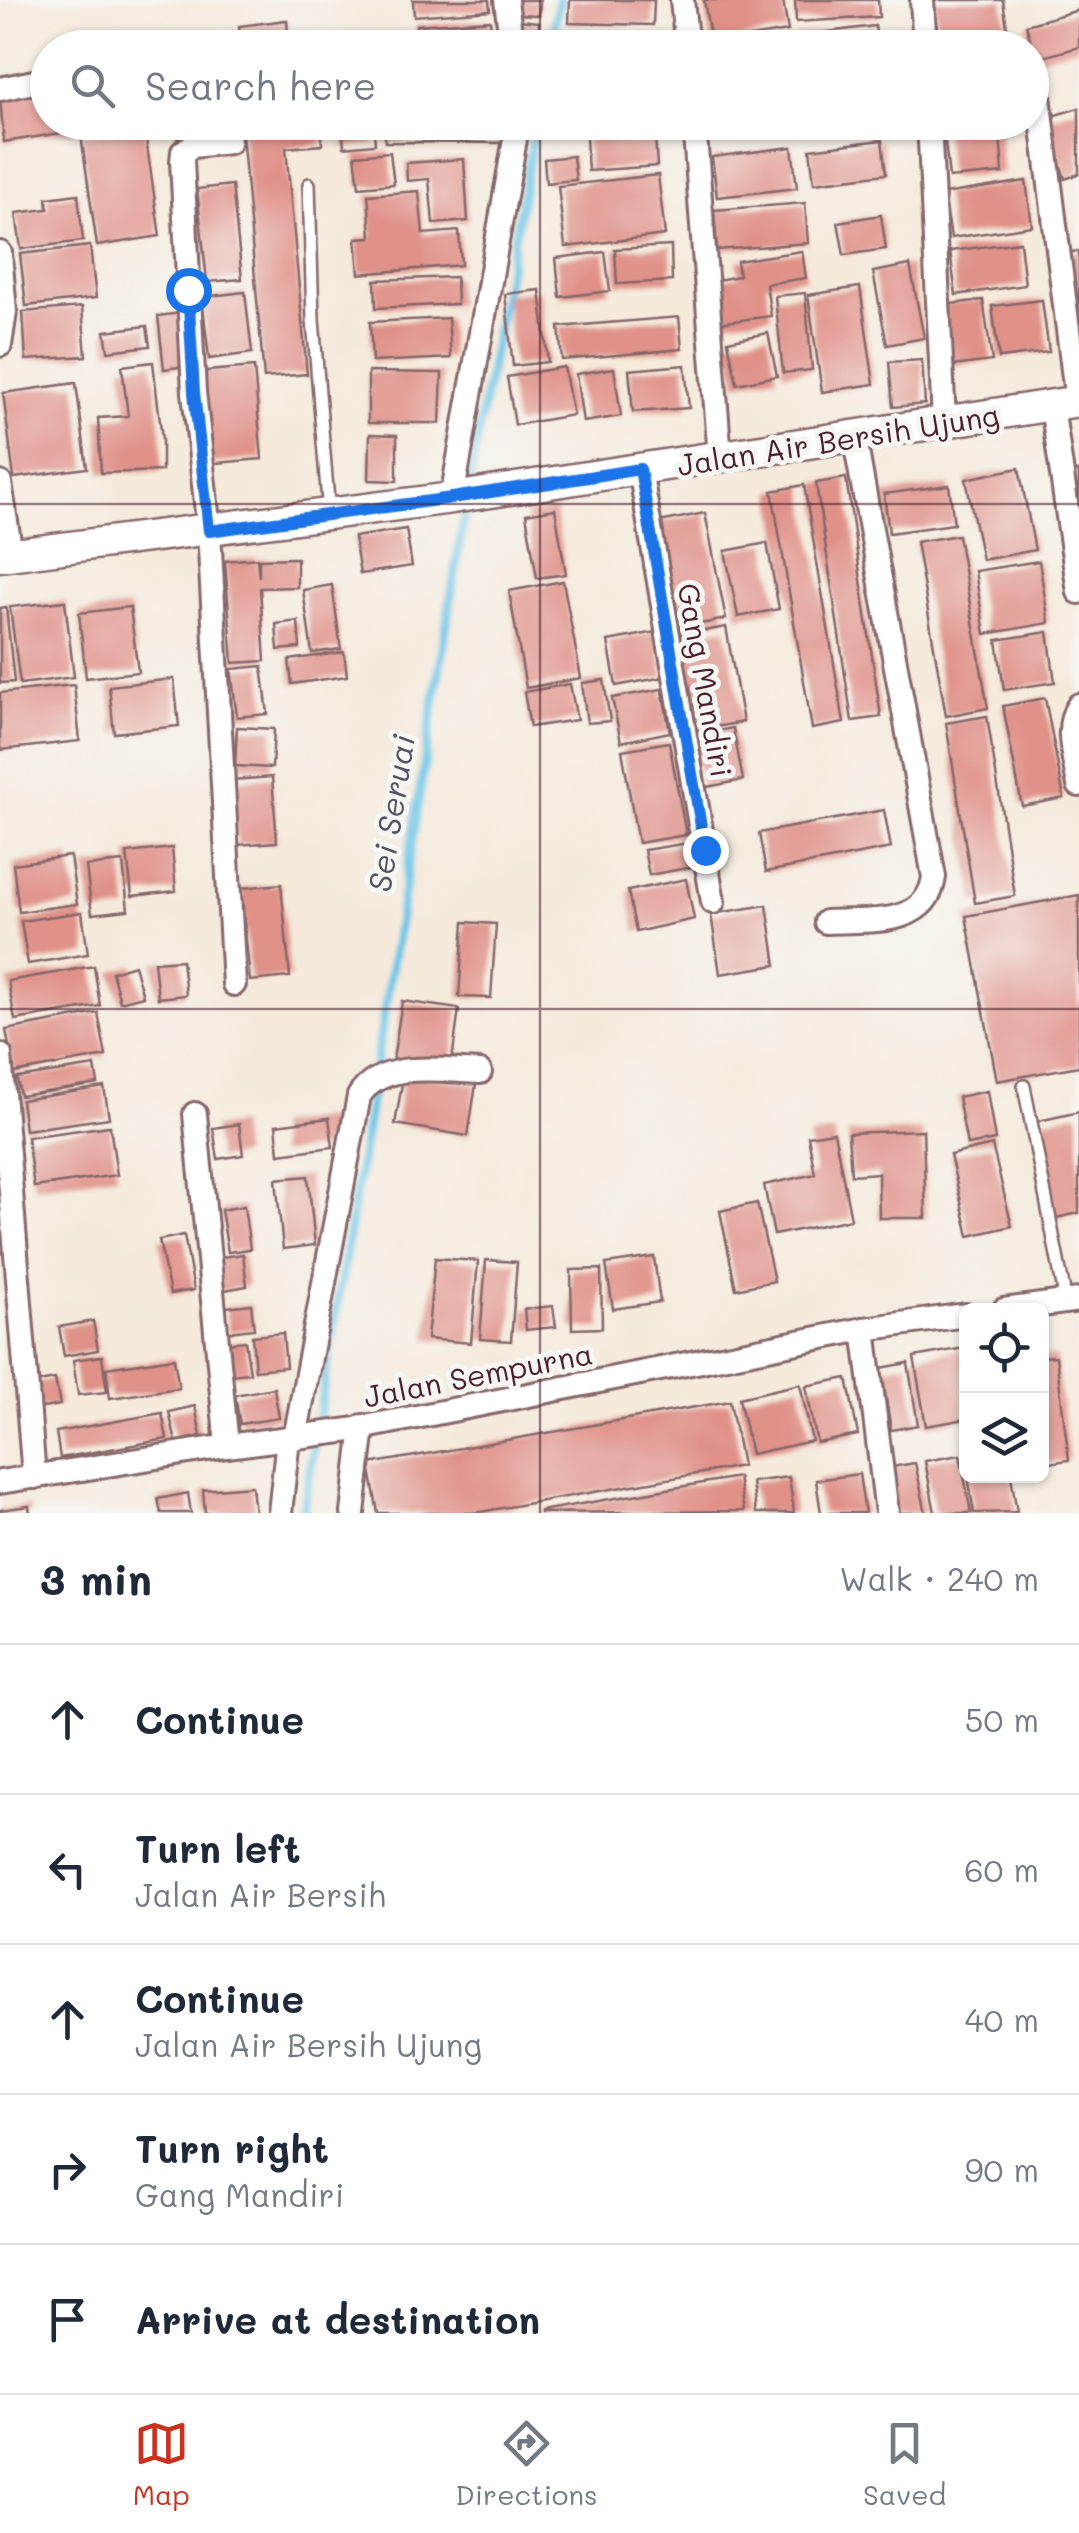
<!DOCTYPE html>
<meta charset="utf-8">
<style>
body{margin:0;font-family:Mali,sans-serif;background:#f2f2f3;color:#1f2937}
.controls{position:absolute;right:30px;bottom:30px;display:grid;overflow:hidden;border-radius:15px;box-shadow:0 2px 8px #0004}
.controls button{width:90px;height:90px;display:grid;place-items:center;padding:0;border:0;border-bottom:2px solid #e0e1e3;background:#fff;color:#1f2937;font:50px sans-serif}
.stop{position:absolute;width:30px;height:30px;margin:-22px;border:8px solid #1a73e8;border-radius:50%;background:#fff}
.stop.end{background:#1a73e8;border-color:#fff;box-shadow:0 2px 10px #0008}
.list{margin:0;padding:0;list-style:none}
h2{display:flex;justify-content:space-between;align-items:center;height:130px;margin:0;padding:0 40px;font-size:42px}
h2 small{font-size:32px;font-weight:400;color:#747a83}
.list li{display:grid;grid-template-columns:65px 1fr auto;gap:30px;align-items:center;box-sizing:border-box;height:150px;padding:0 40px;border-top:2px solid #e0e1e3}
.list b{display:block;font-size:38px;white-space:nowrap}
.list p{margin:0;font-size:32px;white-space:nowrap;color:#747a83}
.list em{font-size:32px;font-style:normal;color:#747a83}
.icon{flex:none;width:55px;height:55px;fill:none;stroke:currentColor;stroke-width:2;stroke-linecap:round;stroke-linejoin:round}
.map{position:relative;flex:none;width:1079px;height:1513px;overflow:hidden}
.search{position:absolute;background:#fff;box-shadow:0 2px 8px #0004;left:30px;right:30px;top:30px;height:110px;display:flex;align-items:center;gap:25px;box-sizing:border-box;padding:0 35px;border-radius:55px;color:#747a83;font-size:38px}
.sheet{height:880px;background:#fff}
nav{display:flex;justify-content:space-around;align-items:center;box-sizing:border-box;height:140px;border-top:2px solid #e0e1e3;background:#fff;font-size:28px;color:#747a83}
nav a{display:grid;justify-items:center;gap:5px}
nav .on{color:#c8321e}
.map>svg:first-child{display:block}
.lines{fill:none;stroke-linecap:round;stroke-linejoin:round}
.stream{stroke:#69c5e7;stroke-width:9}
.building{fill:#e09289}
.service-casing{stroke:#866669;stroke-width:16}
.minor-casing{stroke:#866669;stroke-width:28}
.tertiary-casing{stroke:#866669;stroke-width:35}
.service{stroke:#fff;stroke-width:11}
.minor{stroke:#fff;stroke-width:22}
.tertiary{stroke:#fff;stroke-width:30}
.route{stroke:#1a73e8;stroke-width:12}
.grid{fill:none;stroke:#4a1f2b;stroke-width:2.5;stroke-opacity:0.55}
.labels{text-anchor:middle;dominant-baseline:central;stroke-width:10;stroke-linejoin:round;paint-order:stroke}
.street-label{font-size:30px;fill:#4a1f2b;stroke:#f6f6f2}
.water-label{font-size:32px;font-style:italic;fill:#535163;stroke:#f6f6f2}
</style>
<div class="map">
<svg width="1079" height="1513" viewBox="0 0 1079 1513">
<rect width="100%" height="100%" fill="#f6f6f2"/>
<filter id="ink" filterUnits="userSpaceOnUse"><feTurbulence type="fractalNoise" baseFrequency=".01" numOctaves="2"/><feDisplacementMap in="SourceGraphic" scale="20" xChannelSelector="R" yChannelSelector="G"/><feConvolveMatrix kernelMatrix="1 2 1 2 8 2 1 2 1" color-interpolation-filters="sRGB"/></filter>
<filter id="wash" filterUnits="userSpaceOnUse"><feTurbulence type="fractalNoise" baseFrequency=".0048" numOctaves="4" result="noise"/><feDisplacementMap in="SourceGraphic" scale="40" xChannelSelector="R" yChannelSelector="G"/><feGaussianBlur stdDeviation="2.25" result="paint"/><feColorMatrix in="noise" values="0 0 0 0 0 0 0 0 0 0 0 0 0 0 0 0 0 1.4 0 .05"/><feComposite in="paint" operator="in"/></filter>
<g filter="url(#wash)">
<rect width="100%" height="100%" fill="#f5eadc"/>
<g class="lines">
<g class="stream">
<path d="M550 48 559 0"/>
<path d="M468 488 536 122"/>
<path d="M374 1076 466 504"/>
<path d="M303 1513 372 1091"/>
</g>
</g>
<g id="blocks">
<g class="building">
<path d="M413 0H489L490 10 414 16Z"/>
<path d="M516 0H540L539 15 515 14Z"/>
<path d="M570 0H654L653 25 569 23Z"/>
<path d="M704 0H783L788 31 711 43Z"/>
<path d="M795 0H878L879 17 796 22Z"/>
<path d="M934 0H1003L1010 48H941Z"/>
<path d="M1079 10V47L1036 59 1026 25Z"/>
<path d="M287 20 289 48H241L239 26Z"/>
<path d="M490 20 492 48H418L416 25Z"/>
<path d="M520 20 539 22 536 48H517Z"/>
<path d="M875 26 878 48H797L795 36Z"/>
<path d="M653 35V48H570L569 36Z"/>
<path d="M757 41 759 48H732L731 45Z"/>
<path d="M48 91V122H79L80 130 4 142 0 98Z"/>
<path d="M1079 108V174L1065 179 1045 118Z"/>
<path d="M176 122H232L233 134 177 138Z"/>
<path d="M241 122H320L322 145 286 148 307 374 264 378Z"/>
<path d="M342 122H373L375 144 344 147Z"/>
<path d="M385 122H506V143L385 142Z"/>
<path d="M585 122H654L657 166 588 171Z"/>
<path d="M943 122H999L1003 173 949 178Z"/>
<path d="M144 125 160 236 97 246 81 135Z"/>
<path d="M882 140 886 174 814 183 810 149Z"/>
<path d="M792 147 797 188 717 197 712 157Z"/>
<path d="M390 152 394 184 359 187 355 155Z"/>
<path d="M573 156 576 180 546 183 544 159Z"/>
<path d="M464 159 468 221 433 224 429 179 407 181 406 163Z"/>
<path d="M658 175 665 235 565 247 558 186Z"/>
<path d="M1026 181 1032 226 951 238 944 194Z"/>
<path d="M232 185 242 279 207 282 197 189Z"/>
<path d="M419 191 423 234 459 231 461 265 359 274 356 238 371 237 368 195Z"/>
<path d="M78 194 83 241 21 249 16 213 48 209 47 198Z"/>
<path d="M805 203 808 243 717 250 714 210Z"/>
<path d="M881 215 886 249 844 255 838 222Z"/>
<path d="M1020 242 1025 285 956 295 950 251Z"/>
<path d="M90 246 96 298 26 306 20 254Z"/>
<path d="M671 246 672 281 617 284 615 249Z"/>
<path d="M802 251 806 278 766 284 771 316 718 323 712 281 739 276 737 261Z"/>
<path d="M1079 251V314H1077L1065 253Z"/>
<path d="M605 252 610 291 560 297 556 258Z"/>
<path d="M910 265 924 338 887 345 873 272Z"/>
<path d="M456 277 457 304 376 308 375 280Z"/>
<path d="M860 287 874 384 822 392 808 295Z"/>
<path d="M540 290 548 362 513 366 505 294Z"/>
<path d="M245 292 252 353 209 359 202 297Z"/>
<path d="M805 293 812 370 783 373 775 296Z"/>
<path d="M983 300 992 361 952 366 943 305Z"/>
<path d="M1042 300 1049 352 999 358 992 306Z"/>
<path d="M82 307 86 356 26 360 23 312Z"/>
<path d="M181 313 187 366 164 369 158 316Z"/>
<path d="M679 317 682 349 562 360 559 327Z"/>
<path d="M448 318 451 358 372 362 370 322Z"/>
<path d="M147 326 150 346 108 351 105 331Z"/>
<path d="M768 333 777 376 737 384 728 341Z"/>
<path d="M922 360 925 404 893 407 889 362Z"/>
<path d="M153 362 162 439V471L101 473 98 418 128 416 122 366Z"/>
<path d="M685 365 689 408 633 412 629 370Z"/>
<path d="M254 367 262 459 204 464 196 372Z"/>
<path d="M564 367 573 415 515 425 507 377Z"/>
<path d="M614 368 621 416 583 422 576 374Z"/>
<path d="M368 372 442 373 440 423H368Z"/>
<path d="M76 383 87 468 14 478 3 393Z"/>
<path d="M370 434 397 435V481L369 480Z"/>
<path d="M1019 468 1035 550 982 560 966 479Z"/>
<path d="M1079 471V554L1064 473Z"/>
<path d="M846 478 881 717 852 721 816 483Z"/>
<path d="M804 485 844 723 812 729 772 491Z"/>
<path d="M949 485 954 524 889 533 884 494Z"/>
<path d="M555 509 566 574 537 578 526 514Z"/>
<path d="M705 513 726 619 675 629 654 523Z"/>
<path d="M406 529 412 566 360 574 354 537Z"/>
<path d="M958 535 988 708 946 716 916 542Z"/>
<path d="M767 543 779 609 738 617 725 551Z"/>
<path d="M257 558 259 577V559L297 558V587L260 588 265 661 233 663 225 561Z"/>
<path d="M1039 561 1049 623 985 634 975 571Z"/>
<path d="M563 581 581 678 526 688 509 591Z"/>
<path d="M332 585 341 649 312 653 303 590Z"/>
<path d="M65 601 74 677 20 684 10 607Z"/>
<path d="M6 607 14 682 0 683V608Z"/>
<path d="M130 607 138 672 86 678 79 613Z"/>
<path d="M298 621 300 648 278 650 276 624Z"/>
<path d="M726 627 743 722 694 731 677 636Z"/>
<path d="M656 632 664 677 616 686 608 641Z"/>
<path d="M1048 632 1055 682 1004 690 997 640Z"/>
<path d="M344 652 347 676 292 684 289 660Z"/>
<path d="M262 666 268 714 237 717 231 669Z"/>
<path d="M174 679 179 726 114 733 109 686Z"/>
<path d="M604 680 610 721 587 723 582 683Z"/>
<path d="M570 684 577 720 530 727 524 692Z"/>
<path d="M74 685 80 741 0 750V693Z"/>
<path d="M662 689 670 732 621 742 612 698Z"/>
<path d="M1045 698 1064 798 1022 806 1003 706Z"/>
<path d="M987 716 1015 896 975 903 946 723Z"/>
<path d="M237 727 274 729 272 768 235 766Z"/>
<path d="M733 728 743 780 702 788 692 736Z"/>
<path d="M669 742 686 835 638 843 622 750Z"/>
<path d="M272 777 277 842 237 845 232 780Z"/>
<path d="M884 810 891 848 766 872 759 833Z"/>
<path d="M689 843 693 867 649 875 644 850Z"/>
<path d="M172 848 176 891 132 896 127 853Z"/>
<path d="M70 856 77 904 19 912 13 864Z"/>
<path d="M123 862 128 910 92 914 86 866Z"/>
<path d="M686 879 694 919 636 932 628 891Z"/>
<path d="M281 884 290 977 250 981 241 888Z"/>
<path d="M1079 895V1066L997 1081 966 916Z"/>
<path d="M767 905 776 965 720 974 711 914Z"/>
<path d="M82 912 88 954 28 964 21 921Z"/>
<path d="M464 922 496 924 491 998 459 997Z"/>
<path d="M182 960 186 995 158 998 154 962Z"/>
<path d="M134 965 143 996 120 1002 112 972Z"/>
<path d="M94 966 100 1006 15 1020 8 981Z"/>
<path d="M402 1001 459 1009 451 1068 393 1060Z"/>
<path d="M98 1013 106 1056 14 1073 6 1030Z"/>
<path d="M95 1066 98 1084 20 1096 17 1078Z"/>
<path d="M404 1073 476 1084 468 1136 395 1124Z"/>
<path d="M104 1087 109 1118 25 1130 21 1100Z"/>
<path d="M987 1091 995 1140 967 1145 958 1097Z"/>
<path d="M1079 1112V1213L1056 1218 1034 1122Z"/>
<path d="M329 1118 333 1147 279 1154 276 1125Z"/>
<path d="M239 1124 243 1155 218 1159 213 1128Z"/>
<path d="M110 1126 117 1175 34 1187 27 1137Z"/>
<path d="M923 1130 926 1218H879L878 1173 851 1175 848 1133Z"/>
<path d="M834 1132 851 1219 774 1235 764 1185 815 1174 808 1136Z"/>
<path d="M992 1145 1012 1226 969 1236 950 1155Z"/>
<path d="M308 1176 315 1245 283 1249 276 1179Z"/>
<path d="M757 1203 774 1281 736 1289 720 1211Z"/>
<path d="M244 1206 250 1249 228 1252 221 1210Z"/>
<path d="M184 1235 194 1290 170 1294 159 1240Z"/>
<path d="M243 1254 247 1286 219 1291 215 1258Z"/>
<path d="M654 1257 660 1302 613 1309 606 1264Z"/>
<path d="M435 1258 478 1261 471 1343 427 1339Z"/>
<path d="M486 1260 517 1262 511 1341 480 1339Z"/>
<path d="M601 1269 602 1328 572 1329 571 1270Z"/>
<path d="M251 1304 254 1329 228 1332 226 1307Z"/>
<path d="M553 1306 556 1327 526 1330 524 1309Z"/>
<path d="M93 1321 98 1350 64 1356 59 1327Z"/>
<path d="M283 1333 286 1367 255 1370 252 1336Z"/>
<path d="M245 1341 250 1373 230 1375 226 1343Z"/>
<path d="M964 1348 966 1419 926 1426 914 1357Z"/>
<path d="M102 1356 107 1392 78 1395 73 1360Z"/>
<path d="M1056 1356 1069 1460 1042 1464V1357Z"/>
<path d="M174 1358 179 1388 110 1398 106 1368Z"/>
<path d="M908 1363 918 1425 891 1430 881 1368Z"/>
<path d="M847 1378 858 1435 817 1443 806 1386Z"/>
<path d="M55 1379 60 1405 37 1409 33 1383Z"/>
<path d="M800 1384 812 1441 751 1454 739 1398Z"/>
<path d="M274 1388 279 1418 240 1424 235 1395Z"/>
<path d="M730 1401 742 1466 474 1513H378L369 1464Z"/>
<path d="M195 1406 201 1436 176 1442 169 1412Z"/>
<path d="M162 1413 167 1439 60 1458 56 1432Z"/>
<path d="M960 1455 971 1513H935L925 1461Z"/>
<path d="M915 1463 926 1513H895L886 1468Z"/>
<path d="M859 1474 865 1513H821L816 1480Z"/>
<path d="M968 1476H1011L1017 1512 974 1513Z"/>
<path d="M738 1477 744 1511 540 1513V1511Z"/>
<path d="M789 1477 794 1513H756L752 1482Z"/>
<path d="M252 1486 255 1513H205L203 1490Z"/>
<path d="M188 1493 191 1513H161L158 1499Z"/>
<path d="M29 1506 30 1513H0V1510Z"/>
</g>
</g>
</g>
<g filter="url(#ink)">
<use href="#blocks" fill-opacity="0" stroke="#866669" stroke-width="2.5"/>
<g class="lines">
<defs>
<g id="service">
<path d="M309 184 313 320 329 514"/>
<path d="M1024 1086 1066 1302"/>
</g>
<g id="minor">
<path d="M506 0 512 48"/>
<path d="M682 0 687 48"/>
<path d="M922 0 925 48"/>
<path d="M1036 72 1077 402"/>
<path d="M0 89 48 79"/>
<path d="M694 122 720 458"/>
<path d="M929 122 944 421"/>
<path d="M229 142 192 146 183 152 182 161 194 392 209 531 234 984"/>
<path d="M0 253 5 312 0 345"/>
<path d="M1052 406 1079 592"/>
<path d="M640 469 713 902"/>
<path d="M0 483 11 554"/>
<path d="M452 498 518 122"/>
<path d="M1079 705C1063 726 1075 760 1079 785"/>
<path d="M826 922C866 919 927 929 934 877L854 435"/>
<path d="M0 1055 34 1477"/>
<path d="M195 1114 227 1446"/>
<path d="M1004 1310 1079 1300"/>
<path d="M864 1329 887 1513"/>
<path d="M295 1438 359 1096C383 1059 442 1071 480 1072"/>
<path d="M0 1482 227 1446 350 1430 864 1329 966 1315"/>
<path d="M280 1513 288 1438"/>
<path d="M353 1513 363 1426"/>
</g>
<path id="tertiary" d="M0 556 452 498 1079 401"/>
</defs>
<use href="#service" class="service-casing"/>
<use href="#minor" class="minor-casing"/>
<use href="#tertiary" class="tertiary-casing"/>
<use href="#service" class="service"/>
<use href="#minor" class="minor"/>
<use href="#tertiary" class="tertiary"/>
</g>
</g>
<g class="lines" filter="url(#ink)">
<path class="route" d="M188 290 194 392 209 531 452 498 640 469 705 850"/>
</g>
<path class="grid" d="M540 0V48M540 122V1513M0 504H1079M0 1009H1079"/>
<g class="labels">
<g class="street-label">
<text transform="translate(838 439) rotate(-9)">Jalan Air Bersih Ujung</text>
<text transform="translate(706 680) rotate(80)">Gang Mandiri</text>
<text transform="translate(478 1374) rotate(-11)">Jalan Sempurna</text>
</g>
<g class="water-label">
<text transform="translate(390 813) rotate(-81)">Sei Seruai</text>
</g>
</g>
</svg>
<div class="controls">
<button><svg class="icon" aria-label="locate" viewBox="0 0 24 24"><circle cx="12" cy="12" r="6"/><path d="M12 2v4M12 18v4M2 12h4M18 12h4"/></svg></button>
<button><svg class="icon" aria-label="layers" viewBox="0 0 24 24"><path d="M12 4l9 5-9 5-9-5zM3 14l9 5 9-5"/></svg></button>
</div>
<div class="stop" style="left:188px;top:290px"></div>
<div class="stop end" style="left:705px;top:850px"></div>
<div class="search"><svg class="icon" aria-label="search" viewBox="0 0 24 24"><circle cx="10" cy="10" r="6"/><path d="M15 15l6 6"/></svg>Search here</div>
</div>
<section class="sheet">
<h2>3 min<small>Walk · 240 m</small></h2>
<ul class="list">
<li><svg class="icon" aria-label="ahead" viewBox="0 0 24 24"><path d="M12 20V5M6 11l6-6 6 6"/></svg><div><b>Continue</b></div><em>50 m</em></li>
<li><svg class="icon" aria-label="left" viewBox="0 0 24 24"><path d="M17 20v-9H6M10 6l-5 5 5 5"/></svg><div><b>Turn left</b><p>Jalan Air Bersih</p></div><em>60 m</em></li>
<li><svg class="icon" aria-label="ahead" viewBox="0 0 24 24"><path d="M12 20V5M6 11l6-6 6 6"/></svg><div><b>Continue</b><p>Jalan Air Bersih Ujung</p></div><em>40 m</em></li>
<li><svg class="icon" aria-label="right" viewBox="0 0 24 24"><path d="M7 20v-9h11M14 6l5 5-5 5"/></svg><div><b>Turn right</b><p>Gang Mandiri</p></div><em>90 m</em></li>
<li><svg class="icon" aria-label="arrive" viewBox="0 0 24 24"><path d="M6 21V4h12l-3 4 3 4H6"/></svg><div><b>Arrive at destination</b></div></li>
</ul>
</section>
<nav>
<a class="on"><svg class="icon" aria-label="map" viewBox="0 0 24 24"><path d="M3 6l6-2 6 2 6-2v14l-6 2-6-2-6 2zM9 4v14M15 6v14"/></svg>Map</a>
<a><svg class="icon" aria-label="directions" viewBox="0 0 24 24"><path d="M12 3l9 9-9 9-9-9zM9 14v-3h6M13 9l2 2-2 2"/></svg>Directions</a>
<a><svg class="icon" aria-label="saved" viewBox="0 0 24 24"><path d="M7 4h10v16l-5-4-5 4z"/></svg>Saved</a>
</nav>
